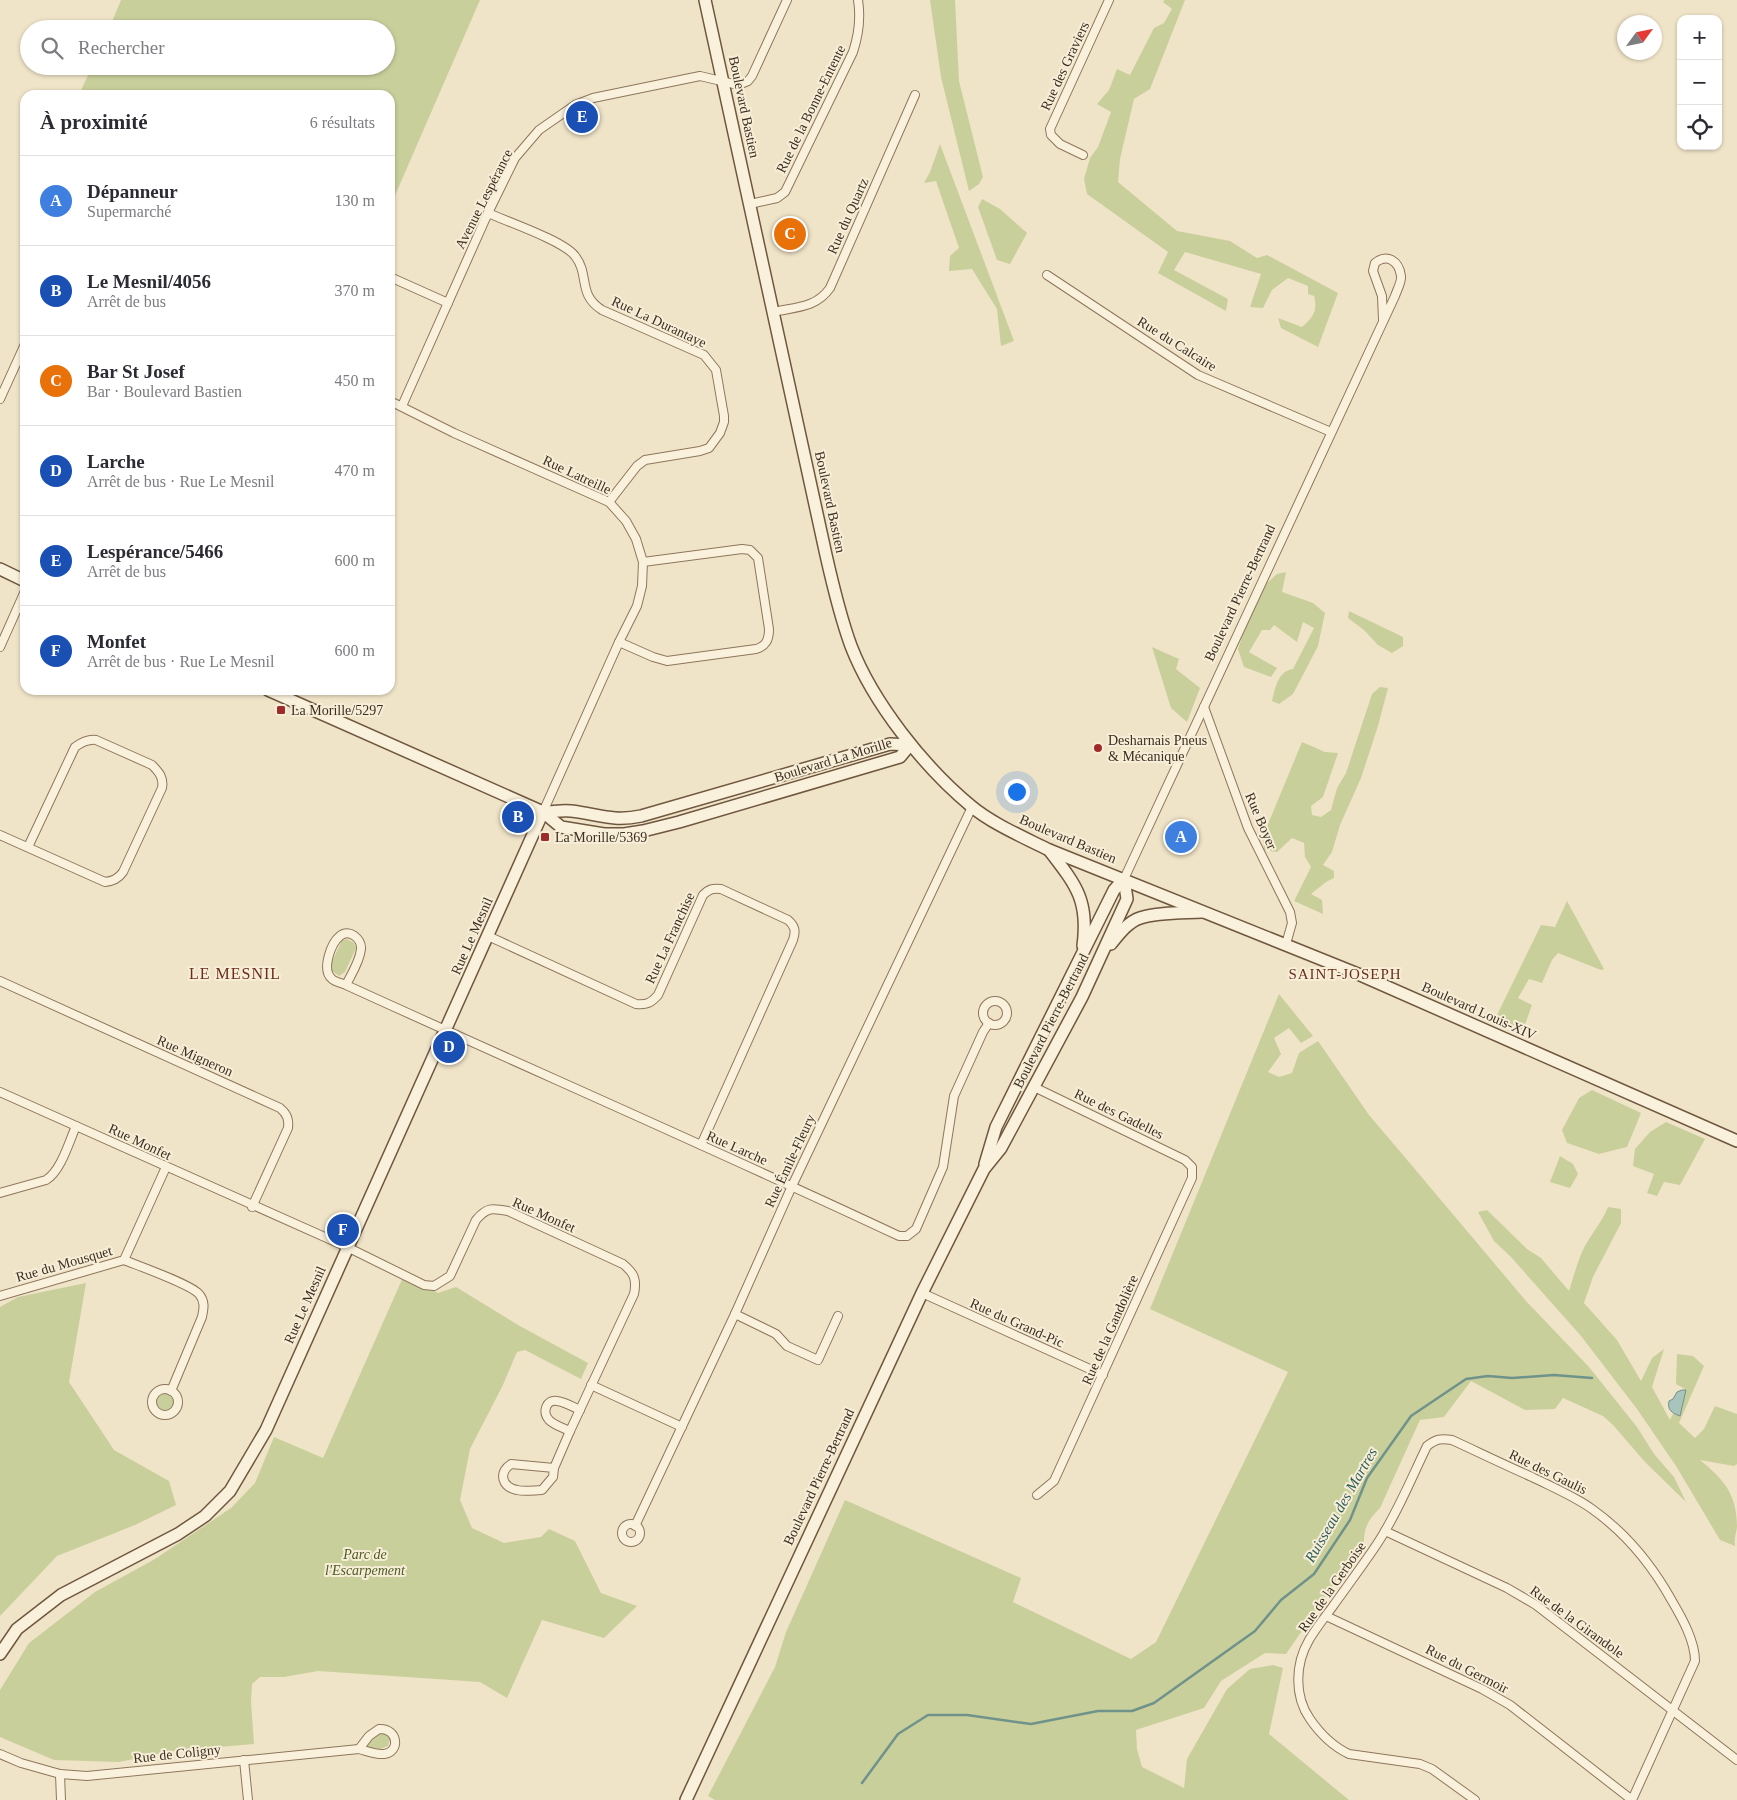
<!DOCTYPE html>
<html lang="fr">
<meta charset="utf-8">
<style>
body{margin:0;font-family:Georgia,serif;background:#f7f7f7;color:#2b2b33}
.controls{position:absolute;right:15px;top:15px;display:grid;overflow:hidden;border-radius:10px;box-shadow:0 1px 4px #0004}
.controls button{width:45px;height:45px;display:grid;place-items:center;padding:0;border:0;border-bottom:1px solid #e1e1e2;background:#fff;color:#2b2b33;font:25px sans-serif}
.compass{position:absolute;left:1617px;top:15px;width:45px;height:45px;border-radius:50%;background:#fff;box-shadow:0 1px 4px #0004;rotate:57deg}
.you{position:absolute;left:1016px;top:791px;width:18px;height:18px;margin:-12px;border:4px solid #fff;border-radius:50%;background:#1a73e8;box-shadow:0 0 0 8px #1a73e833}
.badge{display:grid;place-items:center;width:32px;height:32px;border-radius:50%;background:#9e2a2b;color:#fff;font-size:16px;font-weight:700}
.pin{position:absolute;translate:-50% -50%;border:2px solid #fff;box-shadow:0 1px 5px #0006}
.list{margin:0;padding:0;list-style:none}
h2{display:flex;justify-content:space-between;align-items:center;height:65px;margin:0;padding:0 20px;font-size:21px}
h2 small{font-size:16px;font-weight:400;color:#7c7c81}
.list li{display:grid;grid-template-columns:32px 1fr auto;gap:15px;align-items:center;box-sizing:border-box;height:90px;padding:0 20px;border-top:1px solid #e1e1e2}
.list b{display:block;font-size:19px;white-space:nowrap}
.list p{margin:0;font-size:16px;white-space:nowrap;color:#7c7c81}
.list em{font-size:16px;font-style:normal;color:#7c7c81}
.icon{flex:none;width:28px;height:28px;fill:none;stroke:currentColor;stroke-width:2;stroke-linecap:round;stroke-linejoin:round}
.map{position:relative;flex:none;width:1737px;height:1800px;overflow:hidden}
.search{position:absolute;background:#fff;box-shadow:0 1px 4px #0004;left:20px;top:20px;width:375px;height:55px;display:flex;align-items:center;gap:12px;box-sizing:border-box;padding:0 18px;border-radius:28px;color:#7c7c81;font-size:19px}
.panel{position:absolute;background:#fff;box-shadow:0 1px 4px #0004;left:20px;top:90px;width:375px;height:605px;border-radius:15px}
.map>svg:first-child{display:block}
.green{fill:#c9cf9b}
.water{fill:#a9c4bc;stroke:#6f938a}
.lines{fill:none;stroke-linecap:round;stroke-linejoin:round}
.stream{stroke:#6f938a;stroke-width:2.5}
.street-casing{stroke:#8d765c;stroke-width:10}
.secondary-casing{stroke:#6f573f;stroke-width:14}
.street{stroke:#faf1dc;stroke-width:8}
.secondary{stroke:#faf1dc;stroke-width:11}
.poi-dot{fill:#9e2a2b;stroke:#f7eed8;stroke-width:2}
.labels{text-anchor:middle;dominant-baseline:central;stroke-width:4;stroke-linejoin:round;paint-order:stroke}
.street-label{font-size:14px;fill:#3d2e20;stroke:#f7eed8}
.poi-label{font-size:14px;fill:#3d2e20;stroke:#f7eed8;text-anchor:start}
.park-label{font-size:14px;font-style:italic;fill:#4d5a26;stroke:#f7eed8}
.neighbourhood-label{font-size:15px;letter-spacing:1px;fill:#6b2e1e;stroke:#f7eed8}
.water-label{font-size:15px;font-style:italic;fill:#2f5d5a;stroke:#f7eed8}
.quarter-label{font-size:16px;letter-spacing:1px;fill:#6b2e1e;stroke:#f7eed8}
</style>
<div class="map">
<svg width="1737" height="1800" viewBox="0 0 1737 1800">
<rect width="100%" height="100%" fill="#f0e4c8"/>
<g class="green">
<path d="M121 0H480L390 207V95H79L92 66H386V29H109Z"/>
<path d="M930 0H955L959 81 983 177 979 184 969 191 941 77Z"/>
<path d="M1164 0H1185L1150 89 1134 99 1120 159 1118 182 1177 231 1230 241 1257 258 1267 255 1338 293 1318 347 1281 328 1278 318 1302 327C1313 318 1318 310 1314 296L1308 294V286L1288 278 1272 290 1263 308 1250 307 1261 274 1185 252 1174 270 1228 299 1226 311 1158 273 1168 252 1087 194 1084 179 1090 158 1098 147 1111 112 1097 104 1109 90 1117 69 1130 75 1154 28 1164 23 1172 9 1163 2Z"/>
<path d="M940 144 1014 341 1001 346 997 309 972 269 949 271 950 256 959 248 936 181 924 183 930 172Z"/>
<path d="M982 199 1000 209 1027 233 1010 264 997 260 978 207Z"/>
<path d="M1286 572 1282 592 1313 603 1325 613 1318 646 1293 694 1279 704 1272 701C1275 688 1278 671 1293 669L1314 628 1303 622 1297 642 1274 625 1270 630H1262L1249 652 1277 668 1271 677 1244 667 1238 649 1249 616 1266 584 1277 574Z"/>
<path d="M1349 611 1403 637V646L1392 653 1378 645 1364 630 1348 618Z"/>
<path d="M1152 647 1179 659 1176 669 1200 688 1187 722 1171 708Z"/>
<path d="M1380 687 1388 688 1378 726 1361 778 1340 825 1332 852 1323 865 1334 871V878L1326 882 1311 894 1322 900 1323 914 1294 901 1311 867 1305 857 1304 843 1292 838 1277 852 1264 850 1263 836 1302 742 1325 752 1338 753 1323 797 1311 806 1312 815 1321 817 1331 810 1337 788 1346 773 1372 694Z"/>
<path d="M1567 901 1604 969 1601 970 1558 953 1552 960 1542 983 1529 979 1518 998 1532 1005 1523 1030 1496 1017 1541 925 1555 927Z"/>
<path d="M347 939 354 943 356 948 345 972 339 976 332 971V962L342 940Z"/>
<path d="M1279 994 1313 1036 1301 1043 1289 1028 1274 1038 1281 1054 1268 1072 1279 1077 1292 1073 1299 1053 1318 1041 1369 1115 1403 1155 1526 1301 1589 1367 1637 1427 1654 1454 1674 1477 1686 1502 1645 1462 1613 1425 1603 1416 1563 1398 1555 1409 1525 1410 1471 1381 1444 1417 1420 1420 1380 1508C1370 1518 1364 1526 1364 1541L1286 1654 1265 1653 1221 1681 1204 1708 1136 1730 1137 1749 1142 1767 1184 1788 1187 1759 1227 1689 1250 1669 1273 1665 1283 1668 1269 1734 1349 1800H715L708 1796 775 1667 786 1632 845 1500 1021 1578 1013 1602 1131 1659 1156 1642 1288 1372 1150 1309Z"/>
<path d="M1592 1090 1641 1113 1627 1147 1599 1154 1567 1143 1562 1130 1579 1098Z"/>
<path d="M1666 1122 1705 1139 1680 1185 1664 1182 1657 1196 1647 1193 1654 1174 1633 1166 1635 1149 1650 1132Z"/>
<path d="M1560 1156 1573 1164 1578 1174 1570 1188 1550 1182Z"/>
<path d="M1608 1207 1621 1209V1223L1593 1277 1584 1303 1617 1340 1641 1381 1652 1358 1664 1349 1652 1387 1670 1420 1685 1389 1676 1384 1677 1354 1693 1356 1704 1366 1679 1423 1695 1438 1704 1429 1715 1406 1737 1414V1464L1734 1466 1700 1460C1723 1479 1737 1493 1737 1527 1736 1534 1734 1538 1735 1546L1720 1540 1676 1466 1637 1409 1581 1336 1511 1257 1494 1241 1478 1212 1487 1210 1527 1249 1541 1258 1569 1291C1573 1278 1577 1264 1582 1252 1589 1236 1602 1223 1608 1207Z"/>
<path d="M404 1275 438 1293 456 1287 518 1325 588 1363 581 1379 525 1350 517 1352 502 1387 470 1449 460 1500 472 1528 504 1543 541 1537 549 1529 575 1541 601 1593 637 1606 604 1638 542 1620 507 1698 480 1682 318 1671 284 1677H260L252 1684 251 1702 254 1744 172 1751 119 1762 54 1760 0 1737V1690L29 1643 95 1592 155 1559 231 1508 255 1483 274 1437 323 1458Z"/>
<path d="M86 1283 69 1382 114 1450 169 1481 176 1505 135 1525 57 1556 0 1616V1307L18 1297Z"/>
<path d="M172 1387C176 1398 181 1406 170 1414H160L154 1408 152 1398 157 1392Z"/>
<path d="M382 1733 389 1736 390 1739 388 1746 380 1749 365 1747 378 1734Z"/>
</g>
<path class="water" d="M1682 1390H1686L1680 1416C1672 1413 1667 1410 1669 1401L1673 1399 1677 1392Z"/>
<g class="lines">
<path class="stream" d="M862 1783 898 1734 928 1715H967L1031 1724 1098 1711H1132L1154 1703 1255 1631 1281 1600 1314 1574 1350 1520 1367 1478 1411 1416 1466 1379 1488 1376 1512 1378 1554 1375 1592 1378"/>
<defs>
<g id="street">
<path d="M1083 155 1060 144 1051 135 1050 129 1109 0"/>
<path d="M750 204 777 198 785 192 853 52C859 34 861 19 858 0"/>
<path d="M488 213C508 222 564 241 575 256 590 275 577 294 602 310L704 355 716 370 724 416V422L720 433 709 448 700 451 645 460 637 466 609 502"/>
<path d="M1047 275 1198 375 1331 432"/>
<path d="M390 277 448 303"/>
<path d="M773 312C796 307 816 308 830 288L915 95"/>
<path d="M0 399 25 344"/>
<path d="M390 401 454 433 609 502 626 521 636 539 643 562 642 586 637 606 619 642 543 812"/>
<path d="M402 406 488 213 515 158 539 130 575 105 593 98 700 76 738 85 748 81 752 76 787 0"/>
<path d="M619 642 653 657 667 661 756 649C766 646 769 640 769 629L758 558 750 550 742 549 643 562"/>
<path d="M0 647 25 591"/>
<path d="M1204 707 1248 828 1290 912 1292 923 1286 944"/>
<path d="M0 835 105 882C113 881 118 879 123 872L162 788C164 778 159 772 152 765L96 740C88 739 82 742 75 747L28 847"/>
<path d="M1124 879 1395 296C1397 290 1402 281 1401 276 1399 261 1387 253 1375 263L1373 271 1382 296 1383 320"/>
<path d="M488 936 636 1004C647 1005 651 1003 658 995L703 895C709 889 713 888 721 889L788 920C795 926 796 931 793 940L701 1145"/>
<path d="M0 981 280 1108C287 1114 289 1119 288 1128L252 1207"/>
<path d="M346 985C351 975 360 961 361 949 362 939 349 928 340 936 331 943 321 970 332 979 335 982 342 983 346 985 530 1069 716 1150 899 1236H907L916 1229 943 1167 954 1096 983 1032 989 1023"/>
<circle cx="995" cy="1013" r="12"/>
<path d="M1034 1087 1185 1160 1192 1167V1178L1054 1481 1037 1495"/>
<path d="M0 1092 347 1247 424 1285 434 1286 450 1276 476 1220C487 1207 492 1208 508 1211L623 1264C634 1273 637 1279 634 1294L570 1431 554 1468 553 1477 542 1490C535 1490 525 1492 517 1490 502 1487 498 1473 511 1464L554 1468"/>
<path d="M0 1193 46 1180C61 1171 69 1142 76 1126"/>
<path d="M124 1260C139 1266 190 1284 199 1294 205 1301 204 1308 202 1317L171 1391"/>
<path d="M922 1293 1103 1375"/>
<path d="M0 1296 124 1260 166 1167"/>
<path d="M735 1314 776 1334 787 1346 818 1360 838 1316"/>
<path d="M591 1385 682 1427"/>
<circle cx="165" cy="1402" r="13"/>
<path d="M570 1431C563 1428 554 1425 549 1420 542 1412 546 1399 557 1401 565 1402 573 1407 580 1410"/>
<circle cx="631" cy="1533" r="9"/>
<path d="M635 1526 735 1314 792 1186 972 807"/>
<path d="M1385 1531 1507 1588 1536 1605 1737 1760"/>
<path d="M1326 1616 1482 1689 1510 1705 1632 1800 1695 1661C1695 1641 1682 1618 1672 1601 1652 1565 1626 1533 1592 1509 1574 1496 1552 1487 1532 1477 1505 1465 1478 1452 1452 1440 1441 1438 1436 1439 1427 1446 1411 1479 1397 1514 1377 1544 1363 1565 1348 1585 1333 1606 1325 1617 1316 1628 1309 1640 1295 1664 1294 1696 1310 1719 1321 1735 1332 1746 1349 1754L1420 1764 1432 1769 1475 1800"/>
<path d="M379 1729C398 1728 401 1752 384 1754 376 1755 367 1751 359 1749L369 1736Z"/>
<path d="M0 1754 21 1763 60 1774 87 1776 359 1749"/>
<path d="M244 1760 248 1800"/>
<path d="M60 1774 61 1800"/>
</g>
<g id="secondary">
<path d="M705 0 826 555C833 586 840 616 851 646 873 703 924 767 971 806 991 823 1023 837 1047 849L1358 974 1737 1141"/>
<path d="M0 569 25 581"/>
<path d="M268 690 543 812 561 827 604 834H624L643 831 679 822 900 757 910 745"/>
<path d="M543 812C552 812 562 810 571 811 598 814 612 822 641 816L890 744 910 745"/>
<path d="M1049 850C1076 885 1089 900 1083 946"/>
<path d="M1111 944C1119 934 1128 922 1140 918 1158 912 1183 913 1202 912"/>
<path d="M985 1164 996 1127 1114 890 1124 879"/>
<path d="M0 1654 17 1629 61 1595 178 1534 205 1516 230 1491 266 1430 543 812"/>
<path d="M686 1800 922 1293 984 1169 1001 1148 1082 997 1127 899 1124 879"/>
</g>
</defs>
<use href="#street" class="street-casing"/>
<use href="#secondary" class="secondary-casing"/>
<use href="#street" class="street"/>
<use href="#secondary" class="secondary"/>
</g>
<g class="poi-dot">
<rect x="276" y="705" width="10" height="10" rx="2.5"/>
<circle cx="1098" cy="748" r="5"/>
<rect x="540" y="832" width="10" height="10" rx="2.5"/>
</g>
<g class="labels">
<g class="street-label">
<text transform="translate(1065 66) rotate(-65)">Rue des Graviers</text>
<text transform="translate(744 107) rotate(78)">Boulevard Bastien</text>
<text transform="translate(811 109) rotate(-64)">Rue de la Bonne-Entente</text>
<text transform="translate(484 199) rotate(-63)">Avenue Lespérance</text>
<text transform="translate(848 216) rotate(-66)">Rue du Quartz</text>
<text transform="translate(659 322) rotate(25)">Rue La Durantaye</text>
<text transform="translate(1177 344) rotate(32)">Rue du Calcaire</text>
<text transform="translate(577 475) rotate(25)">Rue Latreille</text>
<text transform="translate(830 502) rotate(78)">Boulevard Bastien</text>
<text transform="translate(1240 593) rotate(-65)">Boulevard Pierre-Bertrand</text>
<text transform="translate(833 760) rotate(-17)">Boulevard La Morille</text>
<text transform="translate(1261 821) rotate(67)">Rue Boyer</text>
<text transform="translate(1068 839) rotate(23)">Boulevard Bastien</text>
<text transform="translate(472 936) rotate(-66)">Rue Le Mesnil</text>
<text transform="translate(670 938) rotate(-65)">Rue La Franchise</text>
<text transform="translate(1479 1011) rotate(24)">Boulevard Louis-XIV</text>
<text transform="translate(1051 1021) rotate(-63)">Boulevard Pierre-Bertrand</text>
<text transform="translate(195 1056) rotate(24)">Rue Migneron</text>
<text transform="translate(1119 1114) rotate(26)">Rue des Gadelles</text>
<text transform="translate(140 1142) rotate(25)">Rue Monfet</text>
<text transform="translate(737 1148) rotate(24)">Rue Larche</text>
<text transform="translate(790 1161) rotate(-65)">Rue Émile-Fleury</text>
<text transform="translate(544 1215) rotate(24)">Rue Monfet</text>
<text transform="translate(64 1264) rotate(-16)">Rue du Mousquet</text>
<text transform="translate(305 1305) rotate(-66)">Rue Le Mesnil</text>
<text transform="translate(1017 1323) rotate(24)">Rue du Grand-Pic</text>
<text transform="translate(1110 1330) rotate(-66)">Rue de la Gandolière</text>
<text transform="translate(1548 1472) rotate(26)">Rue des Gaulis</text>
<text transform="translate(819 1477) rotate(-65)">Boulevard Pierre-Bertrand</text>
<text transform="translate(1332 1587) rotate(-55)">Rue de la Gerboise</text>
<text transform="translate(1577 1622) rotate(36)">Rue de la Girandole</text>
<text transform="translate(1467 1669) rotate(27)">Rue du Germoir</text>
<text transform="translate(177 1754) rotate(-6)">Rue de Coligny</text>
</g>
<g class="poi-label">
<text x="291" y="710">La Morille/5297</text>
<text x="1108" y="740">Desharnais Pneus<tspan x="1108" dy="16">&amp; Mécanique</tspan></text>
<text x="555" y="837">La Morille/5369</text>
</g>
<g class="park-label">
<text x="365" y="1554">Parc de<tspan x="365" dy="16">l'Escarpement</tspan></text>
</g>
<g class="neighbourhood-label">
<text x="1345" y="974">SAINT-JOSEPH</text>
</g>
<g class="water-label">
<text transform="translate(1341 1505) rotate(-60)">Ruisseau des Martres</text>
</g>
<g class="quarter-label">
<text x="235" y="973">LE MESNIL</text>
</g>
</g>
</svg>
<div class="controls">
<button>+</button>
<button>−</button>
<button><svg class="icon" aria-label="locate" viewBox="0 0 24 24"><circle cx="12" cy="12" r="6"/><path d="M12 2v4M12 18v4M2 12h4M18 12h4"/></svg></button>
</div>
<svg class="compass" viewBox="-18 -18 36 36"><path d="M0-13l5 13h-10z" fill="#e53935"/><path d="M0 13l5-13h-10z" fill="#7c7c81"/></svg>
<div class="you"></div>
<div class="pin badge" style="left:1181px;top:837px;background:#3f7fe0">A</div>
<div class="pin badge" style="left:518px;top:817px;background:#1a4fb4">B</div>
<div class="pin badge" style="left:790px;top:234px;background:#e8710a">C</div>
<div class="pin badge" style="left:449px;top:1047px;background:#1a4fb4">D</div>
<div class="pin badge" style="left:582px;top:117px;background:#1a4fb4">E</div>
<div class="pin badge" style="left:343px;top:1230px;background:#1a4fb4">F</div>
<div class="search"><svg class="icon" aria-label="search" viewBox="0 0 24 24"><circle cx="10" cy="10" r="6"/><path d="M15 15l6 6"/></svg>Rechercher</div>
<section class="panel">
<h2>À proximité<small>6 résultats</small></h2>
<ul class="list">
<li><span class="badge" style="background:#3f7fe0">A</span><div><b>Dépanneur</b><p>Supermarché</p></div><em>130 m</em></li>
<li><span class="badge" style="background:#1a4fb4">B</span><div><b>Le Mesnil/4056</b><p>Arrêt de bus</p></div><em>370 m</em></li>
<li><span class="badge" style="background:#e8710a">C</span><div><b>Bar St Josef</b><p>Bar · Boulevard Bastien</p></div><em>450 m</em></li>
<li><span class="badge" style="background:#1a4fb4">D</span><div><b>Larche</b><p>Arrêt de bus · Rue Le Mesnil</p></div><em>470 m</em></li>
<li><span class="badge" style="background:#1a4fb4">E</span><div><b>Lespérance/5466</b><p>Arrêt de bus</p></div><em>600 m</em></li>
<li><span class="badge" style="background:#1a4fb4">F</span><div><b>Monfet</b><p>Arrêt de bus · Rue Le Mesnil</p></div><em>600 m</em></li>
</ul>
</section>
</div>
